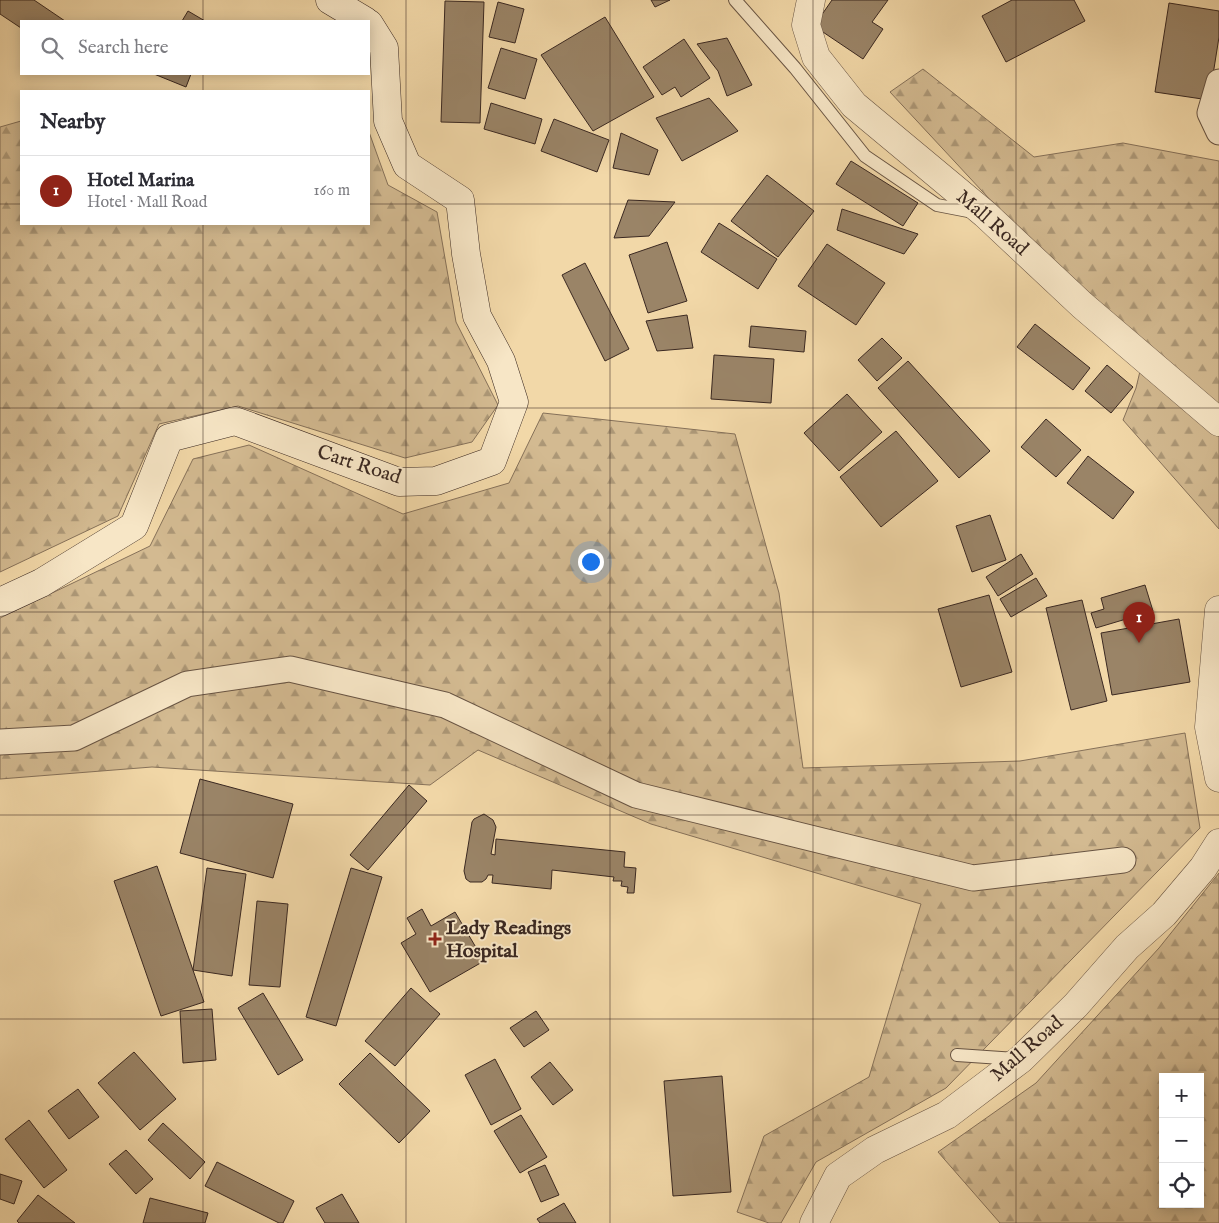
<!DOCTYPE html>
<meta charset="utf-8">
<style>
body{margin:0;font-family:"IM FELL English",serif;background:#f2f2f3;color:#2b2b33}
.controls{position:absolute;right:15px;bottom:15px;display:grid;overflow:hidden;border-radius:0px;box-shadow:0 2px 12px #0003}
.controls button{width:45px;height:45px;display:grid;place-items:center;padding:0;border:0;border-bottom:1px solid #e1e1e2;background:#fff;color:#2b2b33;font:25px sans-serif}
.you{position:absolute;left:590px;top:561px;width:18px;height:18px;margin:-12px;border:4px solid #fff;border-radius:50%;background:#1a73e8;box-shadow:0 0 0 8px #1a73e833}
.badge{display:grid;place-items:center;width:32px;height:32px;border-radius:50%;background:#8f2418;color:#fff;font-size:16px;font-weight:700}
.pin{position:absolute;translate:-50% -41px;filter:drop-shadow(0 1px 2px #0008)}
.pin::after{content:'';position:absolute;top:26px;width:18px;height:15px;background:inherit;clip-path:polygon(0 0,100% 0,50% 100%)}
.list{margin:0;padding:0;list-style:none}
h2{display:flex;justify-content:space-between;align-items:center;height:65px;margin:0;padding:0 20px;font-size:21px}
h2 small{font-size:16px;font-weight:400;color:#7c7c81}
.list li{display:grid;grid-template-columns:32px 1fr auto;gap:15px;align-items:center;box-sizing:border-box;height:70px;padding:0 20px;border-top:1px solid #e1e1e2}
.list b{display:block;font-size:19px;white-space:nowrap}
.list p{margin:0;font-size:16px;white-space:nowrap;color:#7c7c81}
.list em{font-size:16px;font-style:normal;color:#7c7c81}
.icon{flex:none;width:28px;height:28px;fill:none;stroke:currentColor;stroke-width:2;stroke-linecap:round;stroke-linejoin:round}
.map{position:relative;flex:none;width:1219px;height:1223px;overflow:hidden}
.search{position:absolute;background:#fff;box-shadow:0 2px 12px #0003;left:20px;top:20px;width:350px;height:55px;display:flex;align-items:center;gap:12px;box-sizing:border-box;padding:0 18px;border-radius:0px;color:#7c7c81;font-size:19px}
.panel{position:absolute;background:#fff;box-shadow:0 2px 12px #0003;left:20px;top:90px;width:350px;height:135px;border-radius:0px}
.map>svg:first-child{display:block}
.forest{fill:url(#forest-firs);stroke:#867159;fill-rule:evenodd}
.building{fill:#9a8467;stroke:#3a2821}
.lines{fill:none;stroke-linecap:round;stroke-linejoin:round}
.service-casing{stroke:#685443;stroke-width:14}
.minor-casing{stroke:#685443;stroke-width:27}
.tertiary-casing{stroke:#685443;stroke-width:29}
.secondary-casing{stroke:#3a2821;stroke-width:29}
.service{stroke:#f7e6c6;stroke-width:12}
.minor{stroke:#f7e6c6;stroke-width:25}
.tertiary{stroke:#f7e6c6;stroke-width:28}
.secondary{stroke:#f7e6c6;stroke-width:28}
.grid{fill:none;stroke:#3a2821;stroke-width:1;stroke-opacity:0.55}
.poi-dot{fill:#8f2418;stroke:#f7e6c6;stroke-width:2}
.labels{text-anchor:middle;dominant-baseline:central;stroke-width:4;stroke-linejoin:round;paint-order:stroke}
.street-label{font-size:20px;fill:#3a2821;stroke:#f7e6c6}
.poi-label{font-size:20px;font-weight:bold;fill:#3a2821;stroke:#f7e6c6;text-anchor:start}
</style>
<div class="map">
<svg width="1219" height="1223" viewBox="0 0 1219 1223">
<defs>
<pattern id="forest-firs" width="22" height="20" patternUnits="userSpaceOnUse" patternTransform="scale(1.25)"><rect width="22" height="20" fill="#d3ba91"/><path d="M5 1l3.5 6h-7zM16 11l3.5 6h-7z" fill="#ac9776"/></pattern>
</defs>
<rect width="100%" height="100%" fill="#f2d8a8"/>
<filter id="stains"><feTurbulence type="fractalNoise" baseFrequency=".004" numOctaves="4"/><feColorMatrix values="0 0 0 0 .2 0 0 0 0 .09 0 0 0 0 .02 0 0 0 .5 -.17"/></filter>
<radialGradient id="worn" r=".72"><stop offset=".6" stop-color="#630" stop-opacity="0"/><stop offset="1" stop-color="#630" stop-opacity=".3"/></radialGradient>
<g class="forest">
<path d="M923 69 1034 157 1123 143 1219 161V529L1123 420 1136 388 1146 346 995 205 890 92Z"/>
<path d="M21 121V224H369V132L388 185 437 212 456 322 498 405 472 442 405 458 238 406 159 424 118 516 0 572V127Z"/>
<path d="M543 413 735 434 779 593 803 768 1020 761 1185 733 1200 828 946 1088 816 1162 781 1223H769L737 1212 764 1136 869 1077 921 904 651 824 478 750 430 785 152 767 0 779V618L150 546 193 459 249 445 403 514 509 483Z"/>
<path d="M1219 873V1223H1000L938 1152 1036 1083 1159 948ZM1163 1077H1200V1204H1163Z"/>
</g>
<g class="building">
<path d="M0 0H34L65 21H21V28L0 14Z"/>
<path d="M651 0H670L655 7Z"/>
<path d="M832 0H888L872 22 883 29 863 59 814 26Z"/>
<path d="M1012 0H1074L1085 21 1006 62 982 16Z"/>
<path d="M445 1 484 2 480 123 441 122Z"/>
<path d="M498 2 524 9 515 43 489 37Z"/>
<path d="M1169 3 1219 11V37L1209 100 1155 92Z"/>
<path d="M188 11 205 21H182Z"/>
<path d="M605 17 654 97 593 131 541 55Z"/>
<path d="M727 38 752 85 727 96 718 71 697 44Z"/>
<path d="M684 39 710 78 681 97 675 87 662 95 643 67Z"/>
<path d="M501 48 537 59 525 99 488 88Z"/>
<path d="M154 74H191L186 87Z"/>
<path d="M709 98 738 131 682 161 656 118Z"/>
<path d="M491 103 542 119 535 144 484 129Z"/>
<path d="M554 119 609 140 597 172 541 151Z"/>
<path d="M621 133 658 150 649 175 613 168Z"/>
<path d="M851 161 918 203 903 226 836 184Z"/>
<path d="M767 175 814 211 778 257 731 221Z"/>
<path d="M628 200 675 202 649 236 614 238Z"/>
<path d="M842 209 918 234 904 254 837 230Z"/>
<path d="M719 223 777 259 758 289 701 252Z"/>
<path d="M667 242 687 301 648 313 629 255Z"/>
<path d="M827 244 885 283 856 325 798 286Z"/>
<path d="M585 263 629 349 605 361 562 275Z"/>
<path d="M687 315 693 348 657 351 646 321Z"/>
<path d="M1035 324 1090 368 1073 390 1017 347Z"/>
<path d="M751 326 806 331 804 352 749 347Z"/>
<path d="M882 338 902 358 877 381 858 360Z"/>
<path d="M714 355 774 359 771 403 711 399Z"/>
<path d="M908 361 990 451 959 478 878 388Z"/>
<path d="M1107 365 1133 387 1111 413 1085 391Z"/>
<path d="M847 394 882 432 839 471 804 433Z"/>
<path d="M1046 419 1081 450 1056 477 1021 447Z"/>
<path d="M896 431 938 481 881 527 840 477Z"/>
<path d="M1088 456 1134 492 1113 519 1067 483Z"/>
<path d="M990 515 1006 560 972 572 956 526Z"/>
<path d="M1021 554 1033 574 998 596 986 577Z"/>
<path d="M1036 578 1047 596 1011 617 1000 599Z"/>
<path d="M1145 585 1153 611 1096 628 1091 613 1104 609 1101 598Z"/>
<path d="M989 595 1012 672 961 687 938 609Z"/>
<path d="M1082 600 1107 701 1071 710 1046 608Z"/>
<path d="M1179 619 1190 682 1112 695 1101 633Z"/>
<path d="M200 779 293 804 273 878 180 853Z"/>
<path d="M409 785 427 801 368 870 350 855Z"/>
<path d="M484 814 493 820 496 827 491 854 495 855 496 839 625 852 624 867 636 868 634 893H627L628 887 621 886 622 881H613L614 877 552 870 551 889 492 883 493 875H488L486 879 482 882H470L466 879 464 871 472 822 474 819Z"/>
<path d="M157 866 204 1002 161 1016 114 881Z"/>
<path d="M207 868 246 874 232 976 193 970Z"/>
<path d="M351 868 382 877 336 1026 306 1017Z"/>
<path d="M257 901 288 904 280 987 249 985Z"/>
<path d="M422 909 431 926 455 912 484 961 430 992 401 943 416 934 407 918Z"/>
<path d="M411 988 440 1014 395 1066 365 1041Z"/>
<path d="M263 993 303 1060 278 1075 238 1008Z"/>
<path d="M212 1009 216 1060 183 1063 180 1011Z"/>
<path d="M536 1011 549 1030 524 1047 510 1028Z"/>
<path d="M134 1052 176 1099 140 1130 98 1083Z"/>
<path d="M370 1053 430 1111 399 1143 339 1084Z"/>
<path d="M495 1059 521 1109 491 1125 465 1075Z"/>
<path d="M550 1062 573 1090 553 1105 531 1077Z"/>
<path d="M722 1076 731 1192 673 1196 664 1081Z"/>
<path d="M78 1089 99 1117 69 1139 48 1111Z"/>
<path d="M521 1115 547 1157 520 1173 494 1131Z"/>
<path d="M29 1120 67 1170 44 1188 5 1139Z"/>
<path d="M163 1123 205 1162 190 1179 148 1140Z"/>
<path d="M126 1150 153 1179 136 1194 109 1164Z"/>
<path d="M217 1162 294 1201 283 1223H279L205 1186Z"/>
<path d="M545 1165 559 1195 541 1202 528 1172Z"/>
<path d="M0 1174 22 1181 14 1204 0 1199Z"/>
<path d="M342 1194 359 1223H325L316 1208Z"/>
<path d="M38 1195 75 1223H19L17 1221Z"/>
<path d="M150 1198 208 1213 205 1223H143Z"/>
<path d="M564 1203 576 1223H540L537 1219Z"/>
</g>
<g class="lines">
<defs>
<g id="service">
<path d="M735 0 795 68 865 156 937 205 973 212"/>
<path d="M957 1055 1016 1059"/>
</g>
<g id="minor">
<path d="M1219 82 1210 113 1219 132"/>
<path d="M0 742 74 738 187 684 290 669 445 705 636 795 973 878 1123 860"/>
</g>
<g id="tertiary">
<path d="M811 0 806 25 816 57 854 105 985 214 1082 305 1219 422"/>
<path d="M1219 610 1209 727 1219 778"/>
<path d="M814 1223 838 1176 875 1150 947 1115 1021 1059 1076 1005 1127 947 1164 914 1203 868 1219 843"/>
</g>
<g id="secondary">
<path d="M330 0 365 21"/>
<path d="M0 602 41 583 134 526 169 438 235 421 399 482 436 481 492 461 514 402 501 361 477 316 466 254 460 200 407 165 388 121 384 48 369 24"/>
</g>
</defs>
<use href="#service" class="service-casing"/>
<use href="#minor" class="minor-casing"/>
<use href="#tertiary" class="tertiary-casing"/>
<use href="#secondary" class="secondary-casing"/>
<use href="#service" class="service"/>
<use href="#minor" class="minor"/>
<use href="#tertiary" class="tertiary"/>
<use href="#secondary" class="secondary"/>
</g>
<path class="grid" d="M203 0V21M406 0V1223M610 0V1223M813 0V1223M1016 0V1223M203 74V91M0 204H21M369 204H1219M203 224V1223M0 408H1219M0 612H1219M0 815H1219M0 1019H1219"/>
<path class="poi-dot" d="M432.5 931.5h5v5h5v5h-5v5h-5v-5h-5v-5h5z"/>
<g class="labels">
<g class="street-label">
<text transform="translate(992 223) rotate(41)">Mall Road</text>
<text transform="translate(359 465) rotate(18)">Cart Road</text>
<text transform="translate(1027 1049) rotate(-41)">Mall Road</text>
</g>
<g class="poi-label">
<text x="446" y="928">Lady Readings<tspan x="446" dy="23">Hospital</tspan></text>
</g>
</g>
<rect width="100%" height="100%" filter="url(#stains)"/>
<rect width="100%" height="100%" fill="url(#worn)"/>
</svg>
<div class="controls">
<button>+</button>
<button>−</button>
<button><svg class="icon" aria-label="locate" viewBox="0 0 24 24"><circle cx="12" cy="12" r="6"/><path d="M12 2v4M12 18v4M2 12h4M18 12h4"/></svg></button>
</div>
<div class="you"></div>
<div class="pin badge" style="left:1139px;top:643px">1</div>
<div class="search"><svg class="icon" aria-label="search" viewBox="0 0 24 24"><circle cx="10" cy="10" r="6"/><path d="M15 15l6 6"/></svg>Search here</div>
<section class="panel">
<h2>Nearby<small></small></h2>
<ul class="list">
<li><span class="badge">1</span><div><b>Hotel Marina</b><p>Hotel · Mall Road</p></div><em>160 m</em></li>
</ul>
</section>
</div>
